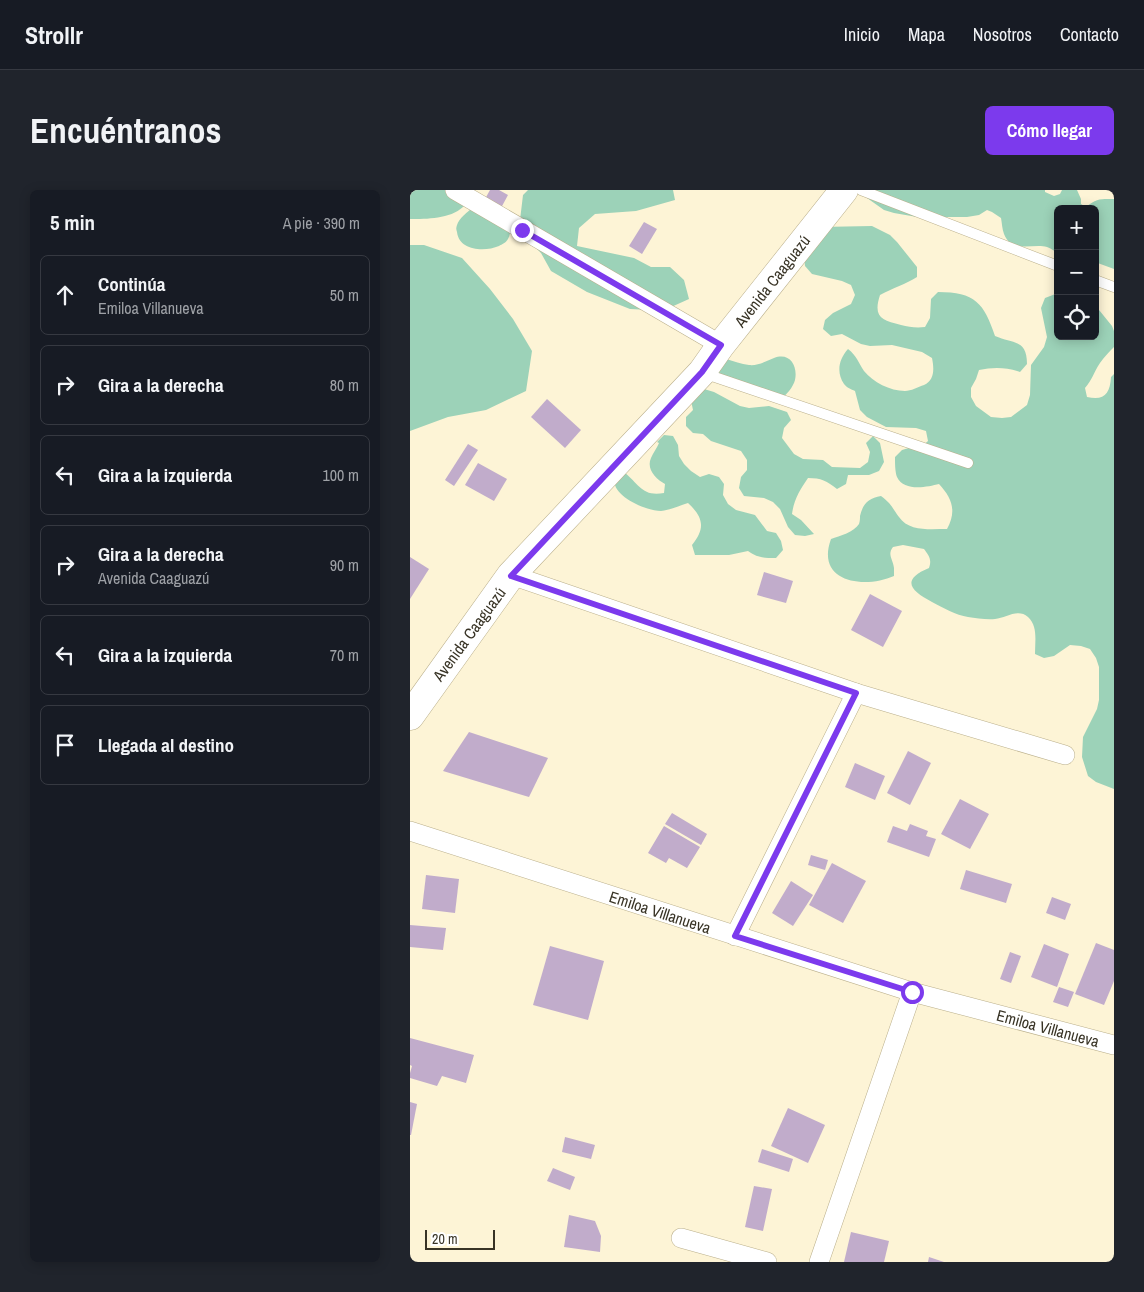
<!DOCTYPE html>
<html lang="es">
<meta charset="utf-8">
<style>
body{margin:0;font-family:"Archivo Narrow",sans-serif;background:#20242c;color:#f1f3f6}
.controls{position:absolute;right:15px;top:15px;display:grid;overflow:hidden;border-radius:8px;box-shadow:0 2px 12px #0003}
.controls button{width:45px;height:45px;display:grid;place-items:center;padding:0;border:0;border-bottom:1px solid #363941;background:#171b24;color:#f1f3f6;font:25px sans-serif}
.scale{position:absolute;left:15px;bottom:12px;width:70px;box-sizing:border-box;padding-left:5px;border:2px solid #383325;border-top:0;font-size:14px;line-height:18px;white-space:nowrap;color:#383325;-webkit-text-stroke:4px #fff;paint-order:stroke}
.stop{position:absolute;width:15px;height:15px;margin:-11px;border:4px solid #7c3aed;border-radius:50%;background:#fff}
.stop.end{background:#7c3aed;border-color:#fff;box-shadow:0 1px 5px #0008}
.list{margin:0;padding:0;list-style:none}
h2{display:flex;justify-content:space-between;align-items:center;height:65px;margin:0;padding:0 20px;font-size:21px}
h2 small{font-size:16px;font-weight:400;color:#9ea1a6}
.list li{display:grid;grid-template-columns:32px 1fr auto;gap:15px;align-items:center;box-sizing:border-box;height:80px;margin:0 10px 10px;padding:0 10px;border:1px solid #363941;border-radius:8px}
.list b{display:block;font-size:19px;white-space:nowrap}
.list p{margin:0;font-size:16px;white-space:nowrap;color:#9ea1a6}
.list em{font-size:16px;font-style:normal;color:#9ea1a6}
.icon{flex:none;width:28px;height:28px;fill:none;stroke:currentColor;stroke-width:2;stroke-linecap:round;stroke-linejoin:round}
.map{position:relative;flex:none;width:704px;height:1072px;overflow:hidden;border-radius:8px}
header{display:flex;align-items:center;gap:30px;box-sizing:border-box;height:70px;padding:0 25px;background:#171b24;border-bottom:1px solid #363941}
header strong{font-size:24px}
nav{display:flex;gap:28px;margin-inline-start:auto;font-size:18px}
.intro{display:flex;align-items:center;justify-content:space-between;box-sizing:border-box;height:120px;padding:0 30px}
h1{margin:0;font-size:35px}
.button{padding:12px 22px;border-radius:8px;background:#7c3aed;color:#fff;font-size:18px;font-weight:700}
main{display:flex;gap:30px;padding:0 30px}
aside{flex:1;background:#171b24;border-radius:8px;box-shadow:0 2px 12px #0003}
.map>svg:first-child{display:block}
.green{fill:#9cd2b8}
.building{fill:#c1accb}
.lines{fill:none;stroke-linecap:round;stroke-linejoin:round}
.lane-casing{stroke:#baaf8b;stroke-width:11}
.street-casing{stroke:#baaf8b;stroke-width:20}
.secondary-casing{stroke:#baaf8b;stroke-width:29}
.lane{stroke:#fff;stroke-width:10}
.street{stroke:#fff;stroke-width:19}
.secondary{stroke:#fff;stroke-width:28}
.route{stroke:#7c3aed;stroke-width:6}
.labels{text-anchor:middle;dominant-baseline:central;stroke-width:4;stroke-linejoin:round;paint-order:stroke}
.street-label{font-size:16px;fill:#383325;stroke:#fff}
</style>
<header>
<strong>Strollr</strong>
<nav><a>Inicio</a><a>Mapa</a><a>Nosotros</a><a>Contacto</a></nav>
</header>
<div class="intro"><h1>Encuéntranos</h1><a class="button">Cómo llegar</a></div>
<main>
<aside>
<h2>5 min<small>A pie · 390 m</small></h2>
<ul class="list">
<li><svg class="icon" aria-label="ahead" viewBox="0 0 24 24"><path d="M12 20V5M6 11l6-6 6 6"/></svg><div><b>Continúa</b><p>Emiloa Villanueva</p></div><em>50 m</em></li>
<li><svg class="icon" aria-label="right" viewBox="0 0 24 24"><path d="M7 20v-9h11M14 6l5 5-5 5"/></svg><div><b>Gira a la derecha</b></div><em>80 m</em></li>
<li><svg class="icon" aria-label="left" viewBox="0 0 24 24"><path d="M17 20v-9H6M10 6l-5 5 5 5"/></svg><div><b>Gira a la izquierda</b></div><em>100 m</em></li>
<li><svg class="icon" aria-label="right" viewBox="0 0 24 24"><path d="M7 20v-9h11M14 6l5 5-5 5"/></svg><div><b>Gira a la derecha</b><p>Avenida Caaguazú</p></div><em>90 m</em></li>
<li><svg class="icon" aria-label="left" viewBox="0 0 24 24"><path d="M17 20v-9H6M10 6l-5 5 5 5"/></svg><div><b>Gira a la izquierda</b></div><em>70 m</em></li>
<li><svg class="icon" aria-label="arrive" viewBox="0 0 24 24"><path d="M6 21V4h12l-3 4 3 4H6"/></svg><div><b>Llegada al destino</b></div></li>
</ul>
</aside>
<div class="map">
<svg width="704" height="1072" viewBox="0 0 704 1072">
<rect width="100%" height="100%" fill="#fdf4d6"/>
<g class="green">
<path d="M0 0H63C60 6 58 13 53 17 40 29 17 29 0 29Z"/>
<path d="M118 0H263L265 10 226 21 185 24 169 38 167 56 224 68 241 77H260L274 90 279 109 259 118 240 120 220 119 177 102 141 81 131 63 116 48 110 30 113 5Z"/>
<path d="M453 0H635V2L644 6 650 4 652 0H667L671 9V14L676 17C687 8 691 9 704 9V79L685 72V19H648V63C645 62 641 58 637 57 623 53 602 64 594 44 592 39 592 33 591 28L582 22 577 20 569 25 557 27H507L484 23 474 20 457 8Z"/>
<path d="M63 17 100 38C100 42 100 46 98 49 96 53 92 54 89 56 75 62 49 61 47 42 46 39 46 38 47 35 49 28 58 22 63 17Z"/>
<path d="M462 36 480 45 487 52 507 77V87C496 94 483 98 470 105 463 127 471 130 491 135 499 137 506 138 515 137L520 128 521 109 528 102C565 102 574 113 585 146 603 154 617 149 617 174L610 182C596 177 583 177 569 180L566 189 561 198V207L566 216 581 227 592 228 601 227 617 215 620 205 621 175 634 157 637 147 631 118 635 108 648 103V146H685V115L702 136 704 141V157C699 162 694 167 690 173 684 182 682 190 675 198L677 207C694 211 700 204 701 187L704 184V599L686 592 678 586 672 567 673 547 687 519 689 510V477L686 468 680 459 671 456 660 455 644 466 634 468 625 464C625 451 628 436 618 427 608 418 596 428 585 429 577 430 566 428 558 427 546 425 533 418 522 412 501 401 490 390 519 378 522 369 519 366 514 359L493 355 483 357C477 365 483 369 484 378 484 380 484 383 484 386 455 399 405 393 421 349 430 346 444 342 449 334 450 331 450 328 450 326 453 313 459 308 471 306 482 314 482 318 489 327 499 342 521 339 537 339 547 321 542 308 529 294 517 297 494 302 487 287 485 282 485 273 485 267L492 260 502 257H511L518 251 516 241 506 238 476 237 457 227 450 220 445 201C441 199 437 198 434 194 426 182 429 169 438 159 447 166 448 172 454 181 463 192 480 201 495 201 501 201 508 197 514 195 525 190 524 178 522 168L512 162 482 155 460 156 451 154 432 144 421 146 413 139 415 130 423 123 441 114 445 105 441 95 432 91 402 84 395 76 393 57 410 37Z"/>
<path d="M0 55H14L52 68 80 99 103 129 122 161 116 201 76 220 38 227 0 241Z"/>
<path d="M301 167C306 168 311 168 316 169 324 171 331 174 339 175 348 176 356 171 364 168 380 162 388 176 385 190 383 197 377 205 371 208L309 184Z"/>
<path d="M294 199 304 202 330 216 339 218 359 216 377 222 381 230 374 238 372 248 384 264 393 269 413 270 422 277 450 278 458 272 460 262 456 253 463 246 470 253 474 272 469 281 459 285H438L436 294 427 299C417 291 411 288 398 288 390 300 384 309 382 324L391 330 404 344 395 346 385 345 378 337 370 319 363 312 354 308 334 306 329 298 331 287 337 280V270L331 261 301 251 293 244 283 243 276 236V227L283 220 279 201Z"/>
<path d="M254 245 263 246 268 255 269 266 274 274 281 281 290 287 299 284 309 287 314 294 313 305 318 314 326 320 345 325 357 341 366 343 371 351 373 360 366 368C354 368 348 368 338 361L319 365H285L282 355C296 338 293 327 278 313 269 316 260 320 251 321 238 321 209 309 205 295 205 292 205 290 205 287L214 282C229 294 232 307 254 303L255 294C246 289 236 279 241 268 243 263 247 258 249 253L247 252Z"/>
</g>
<g class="building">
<path d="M80 0H89L98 5 91 18 75 9Z"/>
<path d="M234 32 247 39 232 64 219 56Z"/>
<path d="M137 209 171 240 155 258 121 227Z"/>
<path d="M58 254 68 260 44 296 35 290Z"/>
<path d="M68 273 97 289 84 311 55 295Z"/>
<path d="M0 367 19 379 0 409Z"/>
<path d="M354 382 383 391 376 413 347 405Z"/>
<path d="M460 404 492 421 473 457 441 440Z"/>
<path d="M59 542 138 568 119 607 33 581Z"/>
<path d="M498 561 521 573 500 615 477 603Z"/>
<path d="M445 573 475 586 465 610 435 597Z"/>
<path d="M550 609 579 624 560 659 531 644Z"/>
<path d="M262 623 297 644 291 655 255 634Z"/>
<path d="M500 634 518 641 516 646 526 649 519 667 477 652 483 636 497 641Z"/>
<path d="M254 636 290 657 277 678 259 668 256 673 238 663Z"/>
<path d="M401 665 418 670 415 680 398 675Z"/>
<path d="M422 673 456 691 433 733 399 715Z"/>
<path d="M556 680 602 694 596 713 550 699Z"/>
<path d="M16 685 49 689 45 723 12 719Z"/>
<path d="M381 691 403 705 383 736 362 723Z"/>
<path d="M642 707 661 714 655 730 636 723Z"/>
<path d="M0 735 36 738 33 760 0 757Z"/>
<path d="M686 753 704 760V791L694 815 665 804Z"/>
<path d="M634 754 659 764 647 797 621 787Z"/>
<path d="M140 756 194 771 178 830 123 815Z"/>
<path d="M600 762 611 766 601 793 590 789Z"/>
<path d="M649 797 664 802 658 817 643 812Z"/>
<path d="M0 848 64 865 56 893 32 886 27 896 0 888V883L2 876 0 875Z"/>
<path d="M0 912 7 914 1 945H0Z"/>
<path d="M378 918 415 935 398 973 361 956Z"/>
<path d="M155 947 185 955 181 969 152 962Z"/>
<path d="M352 959 383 969 379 982 348 972Z"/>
<path d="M143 978 165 987 160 1000 137 991Z"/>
<path d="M344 996 362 999 353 1041 335 1037Z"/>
<path d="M159 1025 185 1031 191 1046 190 1062 154 1057Z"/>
<path d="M441 1042 479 1051 474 1072H434Z"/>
<path d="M519 1067 534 1072H518Z"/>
</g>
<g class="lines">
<defs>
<g id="lane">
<path d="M451 0 648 76"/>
<path d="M685 90 704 97"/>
<path d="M293 183 558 273"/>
</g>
<g id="street">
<path d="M45 0 311 155"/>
<path d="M101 385 446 503 655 565"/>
<path d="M0 641 502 802 704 855"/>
<path d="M325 746 446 503"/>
<path d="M271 1048 357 1072"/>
<path d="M409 1072 502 802"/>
</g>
<path id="secondary" d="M0 526 101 385 292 182 311 155 434 0"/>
</defs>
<use href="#lane" class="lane-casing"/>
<use href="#street" class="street-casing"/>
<use href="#secondary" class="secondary-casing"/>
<use href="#lane" class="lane"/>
<use href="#street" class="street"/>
<use href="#secondary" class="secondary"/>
</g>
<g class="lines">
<path class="route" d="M112 40 311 155 292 182 101 386 446 503 325 746 502 802"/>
</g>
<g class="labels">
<g class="street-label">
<text transform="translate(362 91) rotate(-52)">Avenida Caaguazú</text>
<text transform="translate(59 444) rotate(-54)">Avenida Caaguazú</text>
<text transform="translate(250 722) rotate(18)">Emiloa Villanueva</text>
<text transform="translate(638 838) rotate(15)">Emiloa Villanueva</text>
</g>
</g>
</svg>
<div class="controls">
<button>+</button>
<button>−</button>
<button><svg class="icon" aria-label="locate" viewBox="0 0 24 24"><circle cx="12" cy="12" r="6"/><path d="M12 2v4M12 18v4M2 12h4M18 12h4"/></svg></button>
</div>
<div class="scale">20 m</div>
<div class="stop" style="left:502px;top:802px"></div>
<div class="stop end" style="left:112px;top:40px"></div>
</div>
</main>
